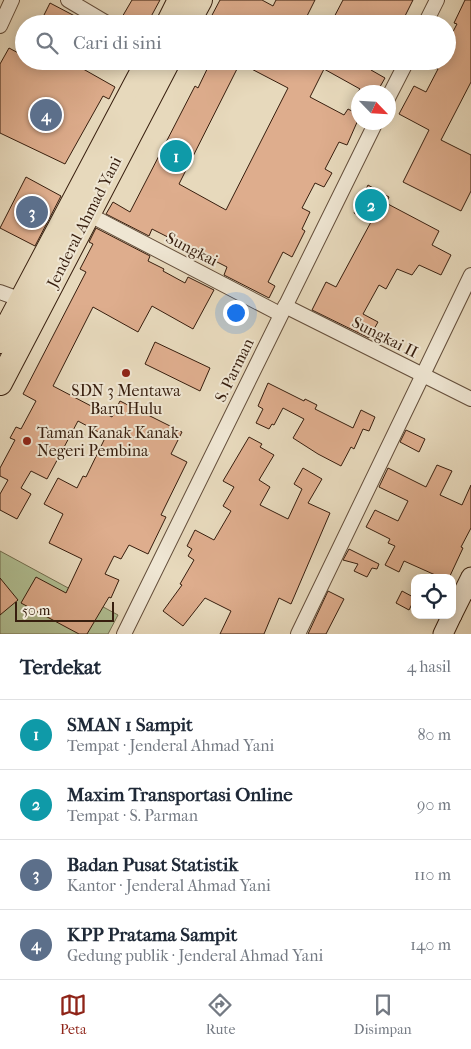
<!DOCTYPE html>
<html lang="id">
<meta charset="utf-8">
<style>
body{margin:0;font-family:"IM FELL French Canon",serif;background:#f2f2f3;color:#1f2937}
.controls{position:absolute;right:15px;bottom:15px;display:grid;overflow:hidden;border-radius:10px;box-shadow:0 2px 12px #0003}
.controls button{width:45px;height:45px;display:grid;place-items:center;padding:0;border:0;border-bottom:1px solid #e0e1e3;background:#fff;color:#1f2937;font:25px sans-serif}
.compass{position:absolute;left:351px;top:85px;width:45px;height:45px;border-radius:50%;background:#fff;box-shadow:0 2px 12px #0003;rotate:115deg}
.scale{position:absolute;left:15px;bottom:12px;width:99px;box-sizing:border-box;padding-left:5px;border:2px solid #371e0e;border-top:0;font-size:14px;line-height:18px;white-space:nowrap;color:#371e0e;-webkit-text-stroke:4px #efe6d3;paint-order:stroke}
.you{position:absolute;left:235px;top:312px;width:18px;height:18px;margin:-12px;border:4px solid #fff;border-radius:50%;background:#1a73e8;box-shadow:0 0 0 8px #1a73e833}
.badge{display:grid;place-items:center;width:32px;height:32px;border-radius:50%;background:#8f2418;color:#fff;font-size:16px;font-weight:700}
.pin{position:absolute;translate:-50% -50%;border:2px solid #fff;box-shadow:0 1px 5px #0006}
.list{margin:0;padding:0;list-style:none}
h2{display:flex;justify-content:space-between;align-items:center;height:65px;margin:0;padding:0 20px;font-size:21px}
h2 small{font-size:16px;font-weight:400;color:#747a83}
.list li{display:grid;grid-template-columns:32px 1fr auto;gap:15px;align-items:center;box-sizing:border-box;height:70px;padding:0 20px;border-top:1px solid #e0e1e3}
.list b{display:block;font-size:19px;white-space:nowrap}
.list p{margin:0;font-size:16px;white-space:nowrap;color:#747a83}
.list em{font-size:16px;font-style:normal;color:#747a83}
.icon{flex:none;width:28px;height:28px;fill:none;stroke:currentColor;stroke-width:2;stroke-linecap:round;stroke-linejoin:round}
.map{position:relative;flex:none;width:471px;height:634px;overflow:hidden}
.search{position:absolute;background:#fff;box-shadow:0 2px 12px #0003;left:15px;right:15px;top:15px;height:55px;display:flex;align-items:center;gap:12px;box-sizing:border-box;padding:0 18px;border-radius:28px;color:#747a83;font-size:19px}
.sheet{height:345px;background:#fff}
nav{display:flex;justify-content:space-around;align-items:center;box-sizing:border-box;height:70px;border-top:1px solid #e0e1e3;background:#fff;font-size:14px;color:#747a83}
nav a{display:grid;justify-items:center;gap:2px}
nav .on{color:#8f2418}
.map>svg:first-child{display:block}
.green{fill:#b1c094;stroke:#746f51}
.building{fill:#dead8d;stroke:#371e0e;fill-rule:evenodd}
.lines{fill:none;stroke-linecap:round;stroke-linejoin:round}
.street-casing{stroke:#634d3a;stroke-width:16}
.secondary-casing{stroke:#371e0e;stroke-width:21}
.highway-casing{stroke:#371e0e;stroke-width:26}
.street{stroke:#efe6d3;stroke-width:14}
.secondary{stroke:#efe6d3;stroke-width:19}
.highway{stroke:#e7d9bc;stroke-width:24}
.poi-dot{fill:#8f2418;stroke:#efe6d3;stroke-width:2}
.labels{text-anchor:middle;dominant-baseline:central;stroke-width:4;stroke-linejoin:round;paint-order:stroke}
.street-label{font-size:16px;fill:#371e0e;stroke:#efe6d3}
.poi-label{font-size:16px;fill:#371e0e;stroke:#efe6d3}
</style>
<div class="map">
<svg width="471" height="634" viewBox="0 0 471 634">
<rect width="100%" height="100%" fill="#e7d9bc"/>
<filter id="stains"><feTurbulence type="fractalNoise" baseFrequency=".004" numOctaves="4"/><feColorMatrix values="0 0 0 0 .2 0 0 0 0 .09 0 0 0 0 .02 0 0 0 .5 -.17"/></filter>
<radialGradient id="worn" r=".72"><stop offset=".6" stop-color="#630" stop-opacity="0"/><stop offset="1" stop-color="#630" stop-opacity=".3"/></radialGradient>
<path class="green" d="M0 551 118 615 108 634H0Z"/>
<g class="building">
<path d="M132 0H160L147 24H118Z"/>
<path d="M220 0H262L273 6 276 0H315L303 24H224L211 17Z"/>
<path d="M343 0H413L401 24H337L332 21Z"/>
<path d="M465 0H471V82L441 140 471 155V191L461 211 403 182 429 130 399 114 414 86 426 92 438 69 423 61H447V43L457 24 454 23Z"/>
<path d="M50 3 90 24H52L42 19Z"/>
<path d="M9 48 24 56V61H69L115 87 109 99 103 96 65 164 0 133V64Z"/>
<path d="M211 61H376L371 70 385 78 377 92H358L360 89 324 69 310 97 344 115 348 109 358 114V120L347 145 339 142 325 169 332 173 324 187 315 183 302 208 310 212 302 229 305 231 292 257 283 252 268 282 275 286 269 298 224 275 227 267 152 229 149 236 106 214 113 202 130 212 195 86 198 88ZM240 63 288 88 226 210 179 184Z"/>
<path d="M26 177 61 196 35 246 0 228Z"/>
<path d="M368 185 389 197 386 203 439 231 432 245 451 255 441 275 419 265 412 275 397 269 386 289 379 285 363 314 378 322 369 338 312 310 326 282 336 287 371 222 354 213Z"/>
<path d="M96 228 150 256 148 261 164 269 163 271 185 283 188 277 214 290 193 329 152 306 138 332 93 307 53 386 112 417 120 401 182 432 171 454 187 462 161 515 166 517 148 554 129 545 121 559 114 556 105 574 119 580 111 598 109 597 87 634H79L21 603 36 577 66 593 82 559 49 543 63 514 44 504 58 478 77 488 83 476 86 477 106 436 78 421 47 479 31 471 21 488 31 494 17 519 0 510V494L8 480 0 476V468L15 440 10 438 16 427 21 429 36 401 23 394 86 272 80 269 93 244 89 242Z"/>
<path d="M155 342 210 368 200 391 145 364Z"/>
<path d="M268 383 304 401 305 399 317 405 315 409 353 428 361 410 375 417 369 431 363 429 354 449 351 447 341 466 318 454 293 438 304 419 283 408 274 425 272 424 269 429 256 423 263 409 258 406Z"/>
<path d="M406 430 425 439 419 452 400 442Z"/>
<path d="M249 437 262 444 260 447 274 455 259 480 270 487 260 505 288 519 302 489 294 484 303 468 322 479 308 503 330 513 291 604 279 598 264 634H220L231 611 205 598 183 626 163 611 182 585 180 584 194 560 188 556 192 549 187 546 195 530 214 540 231 511 223 506 234 487 223 481Z"/>
<path d="M437 465 452 471 440 495 462 505 471 485V528L461 547 463 548 449 578H442L404 561 399 572 385 565 395 546 388 543 390 539 366 527 375 510 398 521 408 501 379 487 388 468 426 487Z"/>
<path d="M349 549 379 564 377 569 372 568 367 577 354 571 358 564 343 560Z"/>
<path d="M0 578 18 600 0 615Z"/>
<path d="M328 591 344 599 326 634H308Z"/>
<path d="M402 591 415 598 409 610 396 603Z"/>
</g>
<g class="lines">
<defs>
<g id="street">
<path d="M68 0 105 22"/>
<path d="M425 24 437 0"/>
<path d="M0 26 12 0"/>
<path d="M388 98 407 61"/>
<path d="M88 214 280 314"/>
<path d="M0 292 22 300"/>
<path d="M285 306 471 399"/>
<path d="M124 634 376 122"/>
<path d="M298 634 471 275"/>
</g>
<g id="secondary">
<path d="M452 615 471 577"/>
<path d="M443 634 452 615"/>
</g>
<g id="highway">
<path d="M168 24 180 0"/>
<path d="M187 24 200 0"/>
<path d="M0 341 148 61"/>
<path d="M0 383 168 61"/>
</g>
</defs>
<use href="#street" class="street-casing"/>
<use href="#secondary" class="secondary-casing"/>
<use href="#highway" class="highway-casing"/>
<use href="#street" class="street"/>
<use href="#secondary" class="secondary"/>
<use href="#highway" class="highway"/>
</g>
<g class="poi-dot">
<circle cx="126" cy="373" r="5"/>
<circle cx="27" cy="441" r="5"/>
</g>
<g class="labels">
<g class="street-label">
<text transform="translate(84 222) rotate(-63)">Jenderal Ahmad Yani</text>
<text transform="translate(192 249) rotate(27)">Sungkai</text>
<text transform="translate(385 337) rotate(27)">Sungkai II</text>
<text transform="translate(234 370) rotate(-64)">S. Parman</text>
</g>
<g class="poi-label">
<text x="126" y="390">SDN 3 Mentawa<tspan x="126" dy="18">Baru Hulu</tspan></text>
<text x="37" y="432" text-anchor="start">Taman Kanak Kanak<tspan x="37" dy="18">Negeri Pembina</tspan></text>
</g>
</g>
<rect width="100%" height="100%" filter="url(#stains)"/>
<rect width="100%" height="100%" fill="url(#worn)"/>
</svg>
<div class="controls">
<button><svg class="icon" aria-label="locate" viewBox="0 0 24 24"><circle cx="12" cy="12" r="6"/><path d="M12 2v4M12 18v4M2 12h4M18 12h4"/></svg></button>
</div>
<svg class="compass" viewBox="-18 -18 36 36"><path d="M0-13l5 13h-10z" fill="#e53935"/><path d="M0 13l5-13h-10z" fill="#747a83"/></svg>
<div class="scale">50 m</div>
<div class="you"></div>
<div class="pin badge" style="left:176px;top:156px;background:#0f9aa8">1</div>
<div class="pin badge" style="left:371px;top:205px;background:#0f9aa8">2</div>
<div class="pin badge" style="left:32px;top:212px;background:#5c6f8a">3</div>
<div class="pin badge" style="left:46px;top:115px;background:#5c6f8a">4</div>
<div class="search"><svg class="icon" aria-label="search" viewBox="0 0 24 24"><circle cx="10" cy="10" r="6"/><path d="M15 15l6 6"/></svg>Cari di sini</div>
</div>
<section class="sheet">
<h2>Terdekat<small>4 hasil</small></h2>
<ul class="list">
<li><span class="badge" style="background:#0f9aa8">1</span><div><b>SMAN 1 Sampit</b><p>Tempat · Jenderal Ahmad Yani</p></div><em>80 m</em></li>
<li><span class="badge" style="background:#0f9aa8">2</span><div><b>Maxim Transportasi Online</b><p>Tempat · S. Parman</p></div><em>90 m</em></li>
<li><span class="badge" style="background:#5c6f8a">3</span><div><b>Badan Pusat Statistik</b><p>Kantor · Jenderal Ahmad Yani</p></div><em>110 m</em></li>
<li><span class="badge" style="background:#5c6f8a">4</span><div><b>KPP Pratama Sampit</b><p>Gedung publik · Jenderal Ahmad Yani</p></div><em>140 m</em></li>
</ul>
</section>
<nav>
<a class="on"><svg class="icon" aria-label="map" viewBox="0 0 24 24"><path d="M3 6l6-2 6 2 6-2v14l-6 2-6-2-6 2zM9 4v14M15 6v14"/></svg>Peta</a>
<a><svg class="icon" aria-label="directions" viewBox="0 0 24 24"><path d="M12 3l9 9-9 9-9-9zM9 14v-3h6M13 9l2 2-2 2"/></svg>Rute</a>
<a><svg class="icon" aria-label="saved" viewBox="0 0 24 24"><path d="M7 4h10v16l-5-4-5 4z"/></svg>Disimpan</a>
</nav>
